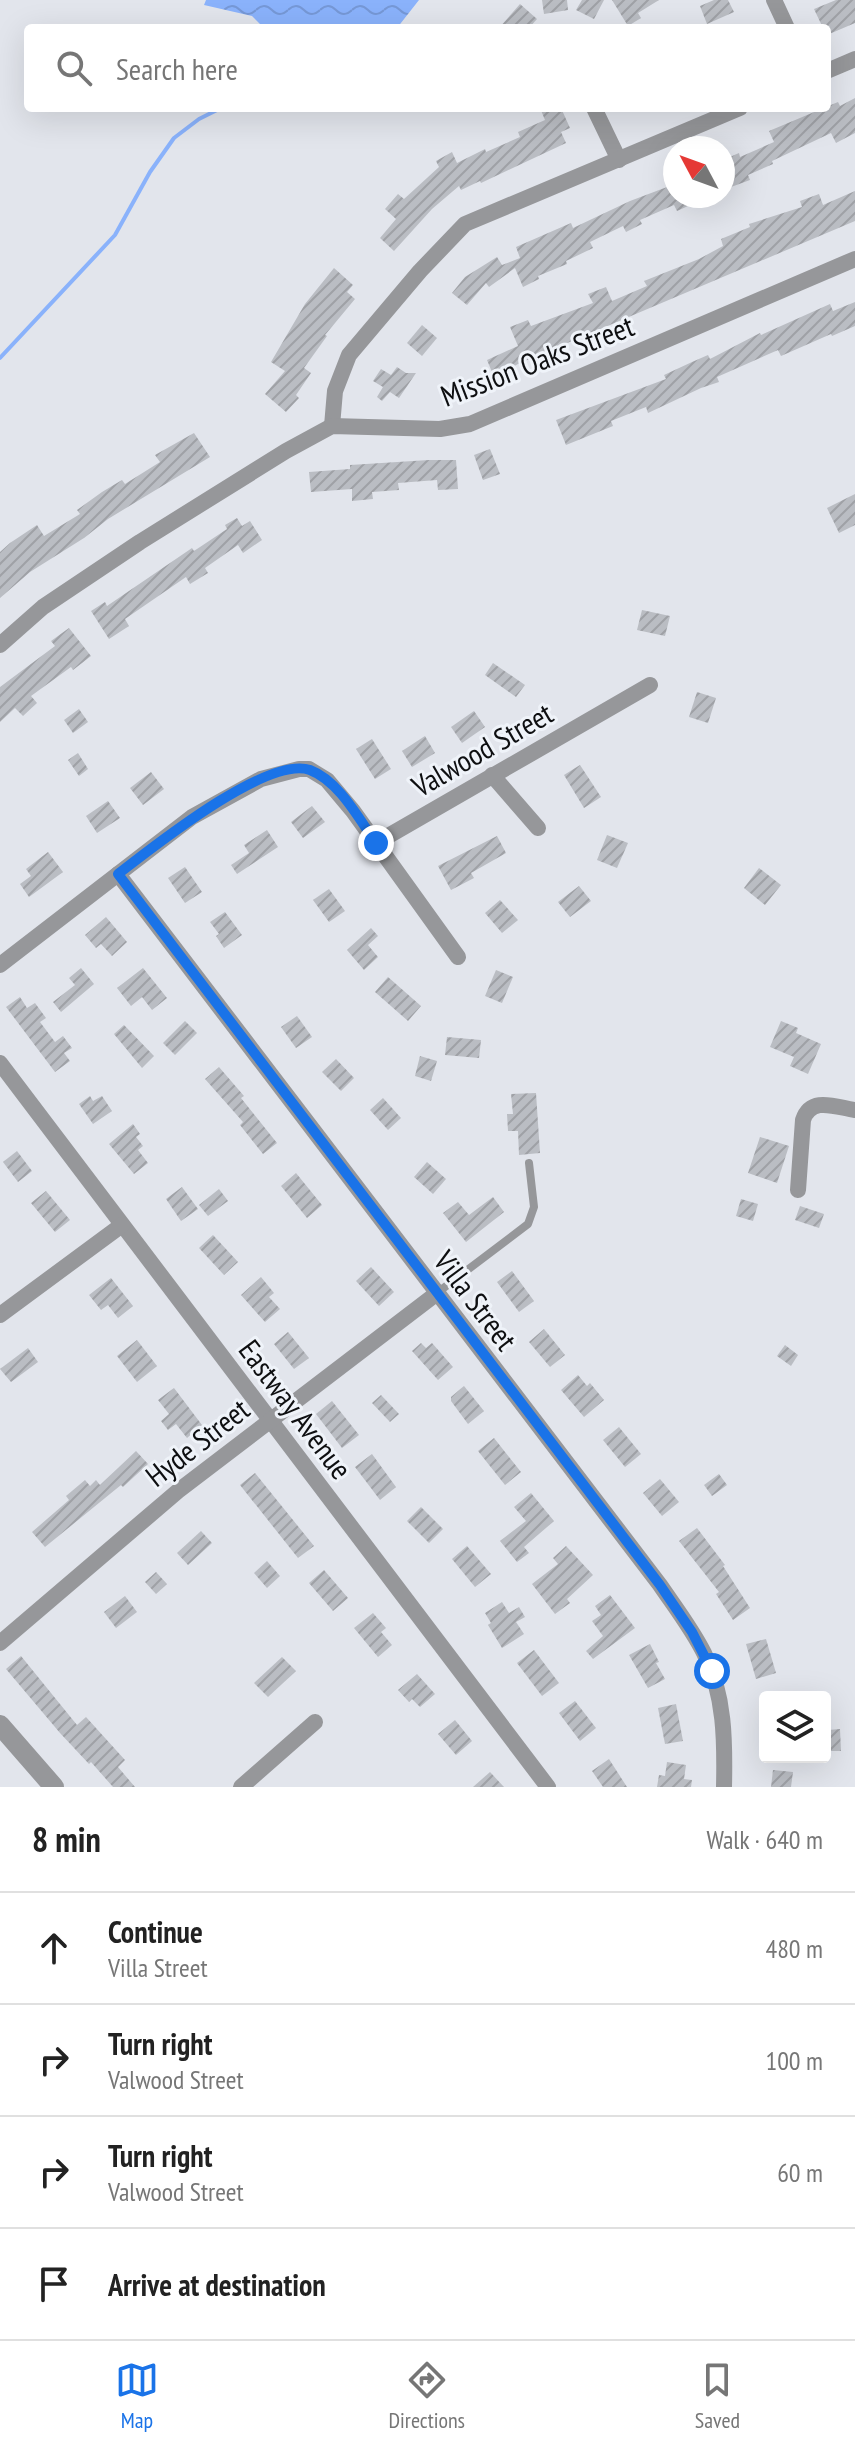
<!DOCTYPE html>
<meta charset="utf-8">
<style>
body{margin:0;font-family:"PT Sans Narrow",sans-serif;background:#f2f2f2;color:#222}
.controls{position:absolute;right:24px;bottom:24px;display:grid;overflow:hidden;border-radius:8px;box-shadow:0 8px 32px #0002}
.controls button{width:72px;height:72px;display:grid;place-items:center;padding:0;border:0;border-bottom:2px solid #e0e0e0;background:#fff;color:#222;font:40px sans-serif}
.compass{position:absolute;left:663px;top:136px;width:72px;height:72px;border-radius:50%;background:#fff;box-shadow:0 8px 32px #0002;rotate:311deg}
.stop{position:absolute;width:24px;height:24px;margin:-18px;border:6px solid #1a73e8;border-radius:50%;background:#fff}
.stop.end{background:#1a73e8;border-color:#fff;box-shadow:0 2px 8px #0008}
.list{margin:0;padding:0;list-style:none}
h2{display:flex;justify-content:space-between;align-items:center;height:104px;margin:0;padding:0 32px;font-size:34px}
h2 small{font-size:26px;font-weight:400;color:#767676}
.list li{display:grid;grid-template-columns:52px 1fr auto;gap:24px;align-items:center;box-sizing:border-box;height:112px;padding:0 32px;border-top:2px solid #e0e0e0}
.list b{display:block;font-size:30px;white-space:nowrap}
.list p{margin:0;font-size:26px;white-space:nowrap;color:#767676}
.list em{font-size:26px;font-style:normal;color:#767676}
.icon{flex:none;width:44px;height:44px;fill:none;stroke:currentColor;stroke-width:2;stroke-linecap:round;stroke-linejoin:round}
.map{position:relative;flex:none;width:855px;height:1787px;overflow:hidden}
.search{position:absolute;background:#fff;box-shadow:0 8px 32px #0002;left:24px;right:24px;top:24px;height:88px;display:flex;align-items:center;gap:20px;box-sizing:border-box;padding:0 28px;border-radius:8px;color:#767676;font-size:30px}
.sheet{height:552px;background:#fff}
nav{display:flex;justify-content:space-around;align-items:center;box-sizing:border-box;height:112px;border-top:2px solid #e0e0e0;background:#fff;font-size:22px;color:#767676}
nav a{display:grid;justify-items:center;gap:4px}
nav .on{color:#1a73e8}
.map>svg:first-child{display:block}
.water{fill:url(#water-waves)}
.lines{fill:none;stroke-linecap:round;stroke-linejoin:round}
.stream{stroke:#8ab2fb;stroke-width:4}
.building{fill:url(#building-hatch)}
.service{stroke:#96979a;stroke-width:8}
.minor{stroke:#96979a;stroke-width:16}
.tertiary{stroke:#96979a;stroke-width:20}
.route{stroke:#1a73e8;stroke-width:10}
.labels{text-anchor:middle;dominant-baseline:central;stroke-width:6;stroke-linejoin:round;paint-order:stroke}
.street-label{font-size:30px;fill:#0e0f11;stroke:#eff3f9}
</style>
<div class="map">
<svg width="855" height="1787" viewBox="0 0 855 1787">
<defs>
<pattern id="water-waves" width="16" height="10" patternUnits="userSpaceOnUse" patternTransform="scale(2)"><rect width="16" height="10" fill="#8ab2fb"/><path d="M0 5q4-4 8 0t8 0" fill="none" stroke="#7698d6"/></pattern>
<pattern id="building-hatch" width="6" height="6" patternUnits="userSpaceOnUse" patternTransform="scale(2)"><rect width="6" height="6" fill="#babdc3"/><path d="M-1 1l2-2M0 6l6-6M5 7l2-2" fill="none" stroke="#9fa1a6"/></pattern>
</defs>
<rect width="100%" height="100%" fill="#e2e5ec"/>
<path class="water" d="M206 0H419L397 28H264L252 16 204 5Z"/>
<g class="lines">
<path class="stream" d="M0 358 115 235 150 172 174 138 199 119 221 108"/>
</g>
<g class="building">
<path d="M542 0H567L568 10 544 14Z"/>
<path d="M582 0H604L594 19 576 10Z"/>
<path d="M612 0H659L638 13 641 18 628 26Z"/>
<path d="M714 0H728L734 12 707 24 700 6Z"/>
<path d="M836 0H855V23L827 35V28H823L814 9Z"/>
<path d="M520 4 537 19 529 28H499Z"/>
<path d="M855 98V133L836 143 831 133 772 161 773 164 748 175 750 180 731 187 723 168V160L739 153 740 157 774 142 769 131 838 102 840 106Z"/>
<path d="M540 108H561L570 128 561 132 566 143 481 183 480 181 461 190 459 186 432 209 394 251 380 238 396 219 385 209 398 194 404 199 439 167 436 161 452 152 457 163 485 149 486 152 520 137 518 132 545 120Z"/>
<path d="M675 184V196H710L677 211 674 205 640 220 642 224 626 232 623 226 590 242 593 248 566 261 567 264 538 276 539 279 523 287 515 268 489 287 486 283 467 305 452 293 465 277 497 257 502 265 520 258 516 247 571 223 573 228 630 201Z"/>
<path d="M855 191V221L518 364 494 377 487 360 518 346 510 327 528 320 531 326 593 303 588 294 606 287 612 301 647 286 644 281 699 259 723 246 721 239 750 227 749 224 802 207 800 201 819 194 823 205Z"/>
<path d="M334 268 353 285 347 292 355 299 325 335 327 336 304 368 311 373 296 395 299 398 286 412 265 394 285 371 271 362 305 304Z"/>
<path d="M855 302V326L832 336 831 334 781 356 778 350 717 377 719 382 701 388 648 413 646 407 611 421 613 426 566 445 556 420 666 379 664 375 692 362 708 355 710 359 760 333 761 335 830 304 833 311Z"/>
<path d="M422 325 437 338 422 356 407 343Z"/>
<path d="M397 367 406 373H416L399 398 390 392 382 401 377 397 383 387 373 381 381 369 391 375Z"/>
<path d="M194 433 210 457 108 519 84 538 30 572 0 598V552L10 543 37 525 44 536 80 514 77 510 102 492 122 480 125 484 160 462 155 455Z"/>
<path d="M490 449 500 474 483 480 474 455Z"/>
<path d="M429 460H456L458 489 438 490 437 480 398 483 399 490 372 492 373 499 352 501V489L311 492 309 472 350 469V465Z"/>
<path d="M855 494V525L839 533 827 508Z"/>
<path d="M237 518 242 526 250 521 262 540 243 553 238 545 205 568 208 573 190 584 186 577 125 619 129 626 109 639 91 611 105 602 107 606 192 548 194 551 227 529 225 525Z"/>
<path d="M642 610 670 616 665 636 637 630Z"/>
<path d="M69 628 91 656 73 670 71 667 31 696 37 703 23 716 15 708 0 722V687L55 646 51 641Z"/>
<path d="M493 663 525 685 516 697 485 675Z"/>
<path d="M697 692 716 698 708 723 689 717Z"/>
<path d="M79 709 88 722 73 733 64 720Z"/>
<path d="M474 711 485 727 462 743 451 727Z"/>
<path d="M425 736 435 753 412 767 402 751Z"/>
<path d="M372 739 391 769 375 779 356 749Z"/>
<path d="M78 753 88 769 79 776 68 760Z"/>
<path d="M580 765 601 797 584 808 564 775Z"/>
<path d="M151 772 164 789 143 805 130 788Z"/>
<path d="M108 801 120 818 97 833 86 816Z"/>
<path d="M312 806 325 822 303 838 291 822Z"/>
<path d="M267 830 278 847 237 874 231 865 249 853 244 845Z"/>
<path d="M607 835 628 843 617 868 597 860Z"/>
<path d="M497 836 506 853 471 873 474 878 451 890 438 866Z"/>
<path d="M48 852 63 872 29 897 20 884 31 876 26 869Z"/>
<path d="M185 867 202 892 185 903 168 878Z"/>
<path d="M759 868 781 885 765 905 744 888Z"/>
<path d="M579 886 591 901 570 917 558 902Z"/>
<path d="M329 889 345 911 329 922 313 900Z"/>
<path d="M500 900 518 920 502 933 485 913Z"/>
<path d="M225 912 242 935 224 948 216 936 219 934 210 922Z"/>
<path d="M106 917 127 942 112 956 101 944 96 948 85 935Z"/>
<path d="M371 928 378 936 368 945 378 957 364 970 347 950Z"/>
<path d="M81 968 94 984 61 1012 53 1002 75 985 69 978Z"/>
<path d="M143 968 167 998 152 1010 142 997 131 1006 117 988Z"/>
<path d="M496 970 513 977 502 1003 485 996Z"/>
<path d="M388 977 421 1006 408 1021 375 992Z"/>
<path d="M20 997 27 1008 35 1003 46 1018 40 1022 55 1042 63 1036 72 1048 64 1053 70 1061 55 1072 6 1007Z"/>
<path d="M297 1016 312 1037 296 1048 281 1027Z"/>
<path d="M185 1021 197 1033 175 1055 163 1043Z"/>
<path d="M781 1021 798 1028 796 1033 821 1044 808 1074 790 1066 794 1057 770 1047Z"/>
<path d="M124 1025 154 1056 142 1068 114 1034Z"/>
<path d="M447 1037 481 1040 479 1058 445 1055Z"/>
<path d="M420 1056 437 1061 431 1081 415 1076Z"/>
<path d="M336 1059 354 1078 341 1091 322 1072Z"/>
<path d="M219 1067 244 1096 241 1098 277 1143 263 1154 240 1125 243 1122 205 1079Z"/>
<path d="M536 1093 540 1153 519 1155 518 1131H508L507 1114H513L511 1094Z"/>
<path d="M90 1096 93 1101 102 1096 112 1111 93 1124 79 1104Z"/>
<path d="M383 1098 401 1118 388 1130 370 1110Z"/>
<path d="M133 1124 140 1134 136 1137 143 1146 138 1150 148 1163 134 1174 109 1144Z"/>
<path d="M760 1137 789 1146 777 1183 748 1173Z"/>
<path d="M17 1151 32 1171 18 1182 3 1162Z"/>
<path d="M427 1162 446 1179 433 1194 414 1177Z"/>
<path d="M296 1173 322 1205 307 1218 281 1186Z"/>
<path d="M182 1187 198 1209 181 1221 166 1199Z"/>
<path d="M219 1189 228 1201 208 1216 199 1205Z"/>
<path d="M46 1191 70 1220 55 1232 31 1203Z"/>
<path d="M493 1197 504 1212 466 1242 443 1213 458 1202 469 1215Z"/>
<path d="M741 1199 758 1204 753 1221 736 1216Z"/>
<path d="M800 1206 824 1214 819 1228 795 1220Z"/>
<path d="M213 1235 238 1262 224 1275 199 1248Z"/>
<path d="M371 1267 394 1292 379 1306 356 1281Z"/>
<path d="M512 1271 534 1301 519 1312 497 1282Z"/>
<path d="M261 1277 274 1293 269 1297 280 1309 265 1322 241 1295Z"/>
<path d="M111 1278 133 1306 118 1318 108 1305 101 1310 89 1295Z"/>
<path d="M544 1329 565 1355 550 1367 529 1342Z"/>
<path d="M288 1332 309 1358 294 1369 274 1344Z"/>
<path d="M137 1340 157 1366 137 1382 117 1356Z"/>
<path d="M421 1343 426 1348 432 1343 453 1367 438 1380 412 1351Z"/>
<path d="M785 1345 798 1355 791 1366 777 1356Z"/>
<path d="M28 1348 38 1362 11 1382 0 1369Z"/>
<path d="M578 1375 587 1386 590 1383 604 1400 584 1417 561 1390Z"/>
<path d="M464 1386 484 1411 468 1424 451 1401V1397Z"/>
<path d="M174 1388 202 1425 187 1438 176 1424 168 1430 161 1421 169 1414 158 1400Z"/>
<path d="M381 1395 399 1414 390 1422 372 1403Z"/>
<path d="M332 1401 359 1435 342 1448 316 1414Z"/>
<path d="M619 1427 641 1454 625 1467 603 1440Z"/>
<path d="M494 1438 521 1472 505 1485 478 1451Z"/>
<path d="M136 1451 148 1464 123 1487 121 1485 45 1547 32 1532 69 1500 66 1496 85 1480 90 1486 96 1480 100 1485Z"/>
<path d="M372 1454 396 1487 380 1500 355 1467Z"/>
<path d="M255 1473 314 1546 298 1558 240 1485Z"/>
<path d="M719 1474 727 1485 712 1496 704 1485Z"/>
<path d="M660 1479 679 1502 662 1516 643 1493Z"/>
<path d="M531 1493 554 1521 524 1547 529 1553 517 1562 500 1541 526 1521 514 1507Z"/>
<path d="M421 1507 443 1529 429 1543 407 1521Z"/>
<path d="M697 1528 725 1565 723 1566 750 1608 733 1620 716 1594 719 1592 679 1541Z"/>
<path d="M201 1531 212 1543 188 1565 177 1553Z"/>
<path d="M467 1546 491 1574 475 1587 452 1559Z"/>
<path d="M566 1546 593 1575 567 1599 570 1603 555 1614 532 1584 558 1564 553 1558Z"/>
<path d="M267 1561 280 1576 267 1588 254 1573Z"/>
<path d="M324 1570 348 1598 333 1611 309 1583Z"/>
<path d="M156 1572 167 1584 156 1594 145 1582Z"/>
<path d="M610 1595 635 1628 593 1659 586 1651 603 1636 592 1621 601 1615 595 1606Z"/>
<path d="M125 1596 137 1612 116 1628 104 1612Z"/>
<path d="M502 1602 509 1613 519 1607 525 1617 516 1622 524 1634 502 1648 488 1625 491 1623 485 1613Z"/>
<path d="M373 1613 386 1628 381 1632 392 1645 378 1657 354 1628Z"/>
<path d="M766 1639 776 1673 756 1679 746 1644Z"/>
<path d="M650 1644 659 1662 656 1663 665 1679 648 1688 629 1655Z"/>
<path d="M534 1650 559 1683 542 1696 517 1663Z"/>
<path d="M21 1656 77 1725 86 1717 125 1760 118 1767 135 1787H113L91 1762 89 1764 60 1733 6 1669Z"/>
<path d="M282 1657 296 1671 268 1697 254 1683Z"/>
<path d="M417 1674 435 1694 420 1707 412 1699 409 1702 398 1690Z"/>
<path d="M575 1701 596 1728 580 1741 559 1713Z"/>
<path d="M676 1704 683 1741 665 1744 658 1708Z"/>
<path d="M455 1720 472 1741 456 1755 438 1734Z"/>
<path d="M840 1729 841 1751H829L828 1730Z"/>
<path d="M609 1759 627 1787H603L592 1771Z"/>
<path d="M667 1762 686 1765 684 1779 692 1780 691 1787H657L659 1775 665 1776Z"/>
<path d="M773 1770 793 1772 791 1787H771Z"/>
<path d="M490 1772 504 1787H473Z"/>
</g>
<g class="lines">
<path class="service" d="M437 1293 528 1224 534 1207 529 1163"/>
<g class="minor">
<path d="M774 0 787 28"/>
<path d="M827 71 855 59"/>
<path d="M594 108 619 160"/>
<path d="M332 426 335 391 349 355 420 271 465 224 740 108"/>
<path d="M0 645 43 607 140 542 286 451 332 426 440 429 470 424 855 259"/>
<path d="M492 775 538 828"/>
<path d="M376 843 650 685"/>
<path d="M118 874 660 1585C675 1607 692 1629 704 1653 725 1695 725 1742 724 1787"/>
<path d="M0 965 192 817 261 779 299 769H309L327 780 353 811 458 957"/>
<path d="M0 1063 548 1787"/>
<path d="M798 1190 803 1120C811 1096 835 1107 855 1110"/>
<path d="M0 1315 122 1225"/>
<path d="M0 1643 178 1491 436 1294"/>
<path d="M241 1787 315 1722"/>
</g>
<path class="tertiary" d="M0 1725 54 1787"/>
</g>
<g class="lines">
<path class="route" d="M376 843C359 819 339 781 310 770 267 755 152 848 118 874L660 1585 692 1632 712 1671"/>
</g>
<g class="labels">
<g class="street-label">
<text transform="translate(537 360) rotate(-21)">Mission Oaks Street</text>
<text transform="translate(482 749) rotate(-30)">Valwood Street</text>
<text transform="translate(476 1300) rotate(53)">Villa Street</text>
<text transform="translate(296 1409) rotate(53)">Eastway Avenue</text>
<text transform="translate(197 1442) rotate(-38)">Hyde Street</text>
</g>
</g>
</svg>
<div class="controls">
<button><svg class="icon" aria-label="layers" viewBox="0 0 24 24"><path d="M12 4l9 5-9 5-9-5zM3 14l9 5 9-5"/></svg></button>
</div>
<svg class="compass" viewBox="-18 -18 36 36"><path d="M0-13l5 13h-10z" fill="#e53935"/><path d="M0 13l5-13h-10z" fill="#767676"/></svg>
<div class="stop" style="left:712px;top:1671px"></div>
<div class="stop end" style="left:376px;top:843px"></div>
<div class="search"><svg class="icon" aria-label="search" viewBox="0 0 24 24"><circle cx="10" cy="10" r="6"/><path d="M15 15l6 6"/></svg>Search here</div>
</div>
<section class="sheet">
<h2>8 min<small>Walk · 640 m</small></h2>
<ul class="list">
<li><svg class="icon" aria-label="ahead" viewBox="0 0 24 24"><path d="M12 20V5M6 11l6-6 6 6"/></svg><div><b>Continue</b><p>Villa Street</p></div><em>480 m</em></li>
<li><svg class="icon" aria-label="right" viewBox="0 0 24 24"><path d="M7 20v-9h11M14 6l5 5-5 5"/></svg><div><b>Turn right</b><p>Valwood Street</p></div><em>100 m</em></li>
<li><svg class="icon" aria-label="right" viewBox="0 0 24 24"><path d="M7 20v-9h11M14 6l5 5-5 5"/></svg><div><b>Turn right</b><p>Valwood Street</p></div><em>60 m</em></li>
<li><svg class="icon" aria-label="arrive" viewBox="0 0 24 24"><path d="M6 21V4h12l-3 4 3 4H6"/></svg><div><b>Arrive at destination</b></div></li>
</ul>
</section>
<nav>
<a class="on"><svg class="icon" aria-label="map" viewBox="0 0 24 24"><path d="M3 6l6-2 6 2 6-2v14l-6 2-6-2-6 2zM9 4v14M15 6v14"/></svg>Map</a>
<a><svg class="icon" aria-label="directions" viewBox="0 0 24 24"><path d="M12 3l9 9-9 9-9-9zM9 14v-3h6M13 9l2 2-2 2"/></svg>Directions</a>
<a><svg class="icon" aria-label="saved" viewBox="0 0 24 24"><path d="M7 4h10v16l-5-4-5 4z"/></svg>Saved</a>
</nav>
